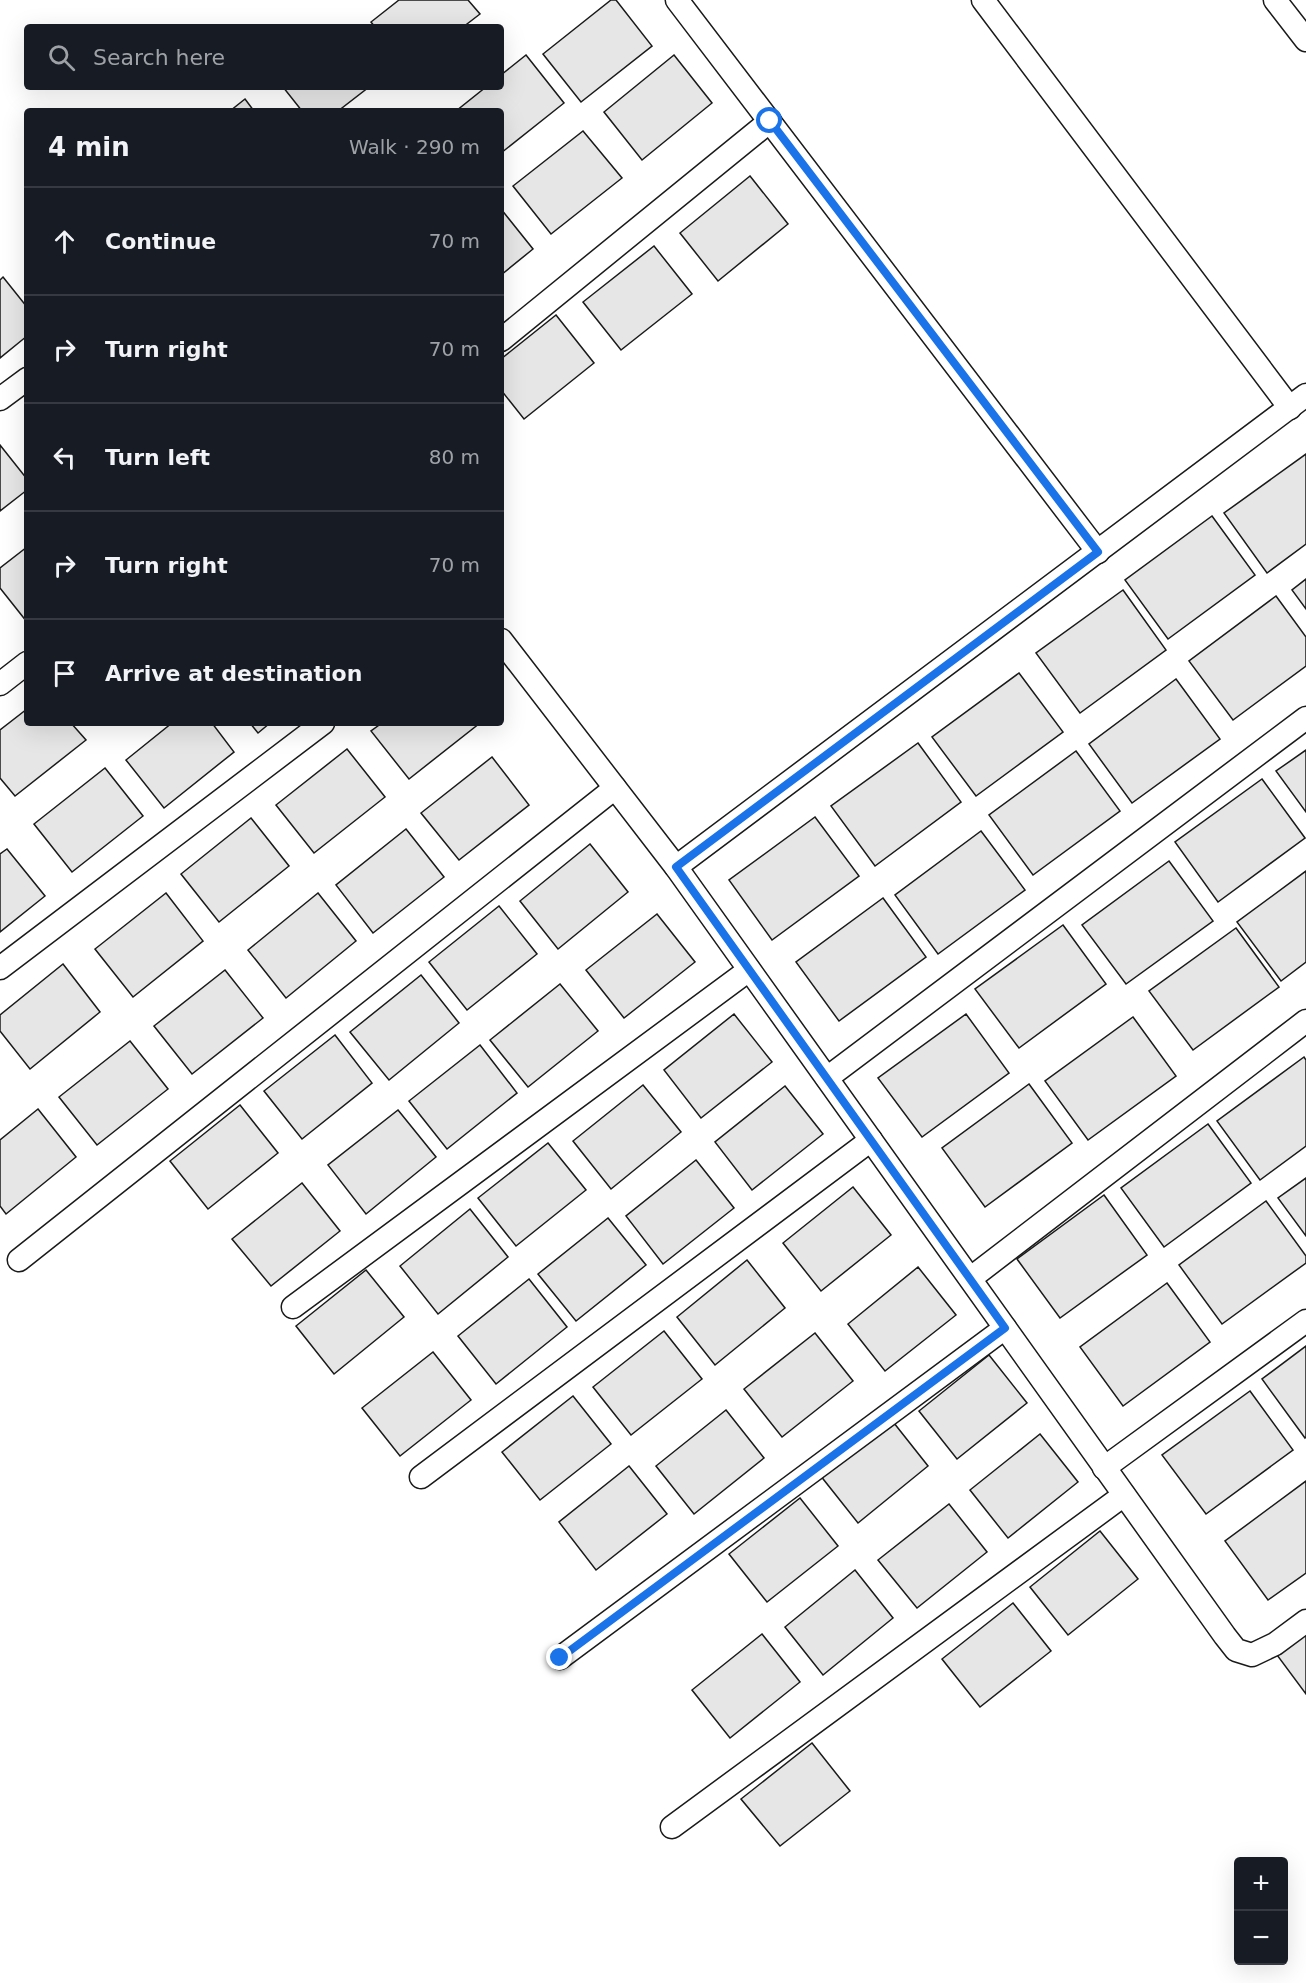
<!DOCTYPE html>
<meta charset="utf-8">
<style>
body{margin:0;font-family:"DejaVu Sans",sans-serif;background:#242831;color:#f1f3f6}
.controls{position:absolute;right:18px;bottom:18px;display:grid;overflow:hidden;border-radius:6px;box-shadow:0 6px 24px #0002}
.controls button{width:54px;height:54px;display:grid;place-items:center;padding:0;border:0;border-bottom:2px solid #363941;background:#171b24;color:#f1f3f6;font:30px sans-serif}
.stop{position:absolute;width:18px;height:18px;margin:-14px;border:4px solid #1a73e8;border-radius:50%;background:#fff}
.stop.end{background:#1a73e8;border-color:#fff;box-shadow:0 2px 6px #0008}
.list{margin:0;padding:0;list-style:none}
h2{display:flex;justify-content:space-between;align-items:center;height:78px;margin:0;padding:0 24px;font-size:26px}
h2 small{font-size:20px;font-weight:400;color:#9ea1a6}
.list li{display:grid;grid-template-columns:39px 1fr auto;gap:18px;align-items:center;box-sizing:border-box;height:108px;padding:0 24px;border-top:2px solid #363941}
.list b{display:block;font-size:22px;white-space:nowrap}
.list em{font-size:20px;font-style:normal;color:#9ea1a6}
.icon{flex:none;width:33px;height:33px;fill:none;stroke:currentColor;stroke-width:2;stroke-linecap:round;stroke-linejoin:round}
.map{position:relative;flex:none;width:1306px;height:1983px;overflow:hidden}
.search{position:absolute;background:#171b24;box-shadow:0 6px 24px #0002;left:24px;top:24px;width:480px;height:66px;display:flex;align-items:center;gap:15px;box-sizing:border-box;padding:0 21px;border-radius:6px;color:#9ea1a6;font-size:22px}
.panel{position:absolute;background:#171b24;box-shadow:0 6px 24px #0002;left:24px;top:108px;width:480px;height:618px;border-radius:6px}
.map>svg:first-child{display:block}
.building{fill:#e6e6e6;stroke:#1a1a1a;stroke-width:1.5}
.lines{fill:none;stroke-linecap:round;stroke-linejoin:round}
.lane-casing{stroke:#1a1a1a;stroke-width:25}
.lane{stroke:#fff;stroke-width:22}
.route{stroke:#1a73e8;stroke-width:8}
</style>
<div class="map">
<svg width="1306" height="1983" viewBox="0 0 1306 1983">
<rect width="100%" height="100%" fill="#fff"/>
<g class="building">
<path d="M399 0H468L480 14 463 27H375L371 22Z"/>
<path d="M611 0H616L652 46 581 102 543 54Z"/>
<path d="M526 55 564 103 501 153V111H456L486 87H501V75Z"/>
<path d="M674 55 712 103 642 160 604 112Z"/>
<path d="M283 87H369L338 111H302Z"/>
<path d="M245 99 254 111H230Z"/>
<path d="M583 131 622 178 551 234 513 186Z"/>
<path d="M750 176 788 224 718 281 680 233Z"/>
<path d="M501 209 533 249 501 275Z"/>
<path d="M654 246 692 294 621 350 583 302Z"/>
<path d="M3 277 27 307V336L0 358V280Z"/>
<path d="M556 315 594 363 524 419 501 390V359Z"/>
<path d="M0 445 27 479V490L0 511Z"/>
<path d="M1306 454V544L1267 573 1224 513Z"/>
<path d="M1212 516 1255 575 1168 639 1125 580Z"/>
<path d="M27 547V622L0 588V568Z"/>
<path d="M1306 579V609L1292 590Z"/>
<path d="M1123 590 1166 650 1080 713 1036 653Z"/>
<path d="M1276 596 1306 637V666L1233 720 1189 661Z"/>
<path d="M1019 673 1063 732 976 796 932 737Z"/>
<path d="M1176 679 1220 739 1132 803 1089 744Z"/>
<path d="M27 709V723H71L86 740 15 796 0 778V730Z"/>
<path d="M172 723H212L234 752 164 808 126 760Z"/>
<path d="M250 723H270L258 733Z"/>
<path d="M382 723H480L409 779 371 731Z"/>
<path d="M918 743 961 802 875 866 831 806Z"/>
<path d="M347 749 385 797 314 853 276 805Z"/>
<path d="M1306 750V812L1276 771Z"/>
<path d="M1076 751 1120 811 1033 875 989 815Z"/>
<path d="M492 757 529 805 459 860 421 813Z"/>
<path d="M105 768 143 816 72 872 34 824Z"/>
<path d="M1262 779 1305 838 1218 902 1175 842Z"/>
<path d="M815 817 859 876 772 940 729 880Z"/>
<path d="M251 818 289 866 219 922 181 874Z"/>
<path d="M406 829 444 877 373 933 336 885Z"/>
<path d="M981 831 1025 890 938 954 895 895Z"/>
<path d="M590 844 628 892 558 949 520 901Z"/>
<path d="M7 849 45 896 0 932V854Z"/>
<path d="M1169 861 1213 921 1126 984 1082 925Z"/>
<path d="M1306 871V962L1281 981 1237 922Z"/>
<path d="M166 893 203 941 133 997 95 949Z"/>
<path d="M318 893 356 941 286 998 248 950Z"/>
<path d="M883 898 926 957 839 1021 796 962Z"/>
<path d="M499 906 537 954 467 1010 429 962Z"/>
<path d="M657 914 695 962 624 1018 586 970Z"/>
<path d="M1063 925 1106 984 1019 1048 975 989Z"/>
<path d="M1236 928 1279 987 1193 1050 1149 991Z"/>
<path d="M63 964 100 1012 30 1069 0 1031V1015Z"/>
<path d="M225 970 263 1018 192 1074 154 1026Z"/>
<path d="M421 975 459 1023 389 1080 350 1032Z"/>
<path d="M560 984 598 1031 528 1087 490 1040Z"/>
<path d="M734 1014 772 1062 701 1118 664 1070Z"/>
<path d="M966 1014 1009 1073 922 1137 878 1078Z"/>
<path d="M1133 1017 1176 1076 1088 1140 1045 1081Z"/>
<path d="M335 1035 372 1083 302 1139 264 1091Z"/>
<path d="M130 1041 168 1089 97 1145 59 1097Z"/>
<path d="M480 1045 517 1093 447 1149 409 1101Z"/>
<path d="M1304 1057 1306 1060V1146L1260 1180 1217 1121Z"/>
<path d="M1029 1084 1072 1143 985 1207 942 1148Z"/>
<path d="M643 1085 681 1132 611 1189 573 1141Z"/>
<path d="M785 1086 823 1134 752 1190 715 1142Z"/>
<path d="M240 1105 278 1153 208 1209 170 1161Z"/>
<path d="M38 1109 76 1157 6 1214 0 1206V1140Z"/>
<path d="M398 1110 436 1157 366 1214 328 1165Z"/>
<path d="M1208 1124 1251 1183 1164 1247 1121 1188Z"/>
<path d="M548 1143 586 1190 516 1246 478 1198Z"/>
<path d="M696 1160 734 1208 663 1264 626 1216Z"/>
<path d="M1306 1178V1236L1278 1198Z"/>
<path d="M302 1183 340 1231 271 1286 232 1239Z"/>
<path d="M853 1187 891 1235 821 1291 783 1243Z"/>
<path d="M1104 1195 1147 1255 1060 1318 1017 1259Z"/>
<path d="M1266 1201 1306 1256V1263L1222 1324 1179 1265Z"/>
<path d="M470 1209 508 1257 438 1314 400 1266Z"/>
<path d="M608 1218 646 1265 576 1321 538 1274Z"/>
<path d="M747 1260 785 1308 715 1365 677 1317Z"/>
<path d="M918 1267 956 1315 885 1371 848 1324Z"/>
<path d="M366 1270 404 1317 334 1374 296 1326Z"/>
<path d="M529 1279 567 1327 496 1384 458 1336Z"/>
<path d="M1167 1283 1210 1342 1123 1406 1080 1347Z"/>
<path d="M664 1331 702 1379 631 1435 593 1387Z"/>
<path d="M815 1333 853 1381 782 1437 744 1389Z"/>
<path d="M1306 1346V1437L1305 1438 1262 1379Z"/>
<path d="M433 1352 471 1400 400 1456 362 1408Z"/>
<path d="M989 1355 1027 1403 957 1459 919 1411Z"/>
<path d="M1250 1391 1293 1450 1206 1514 1162 1455Z"/>
<path d="M573 1396 611 1444 540 1500 502 1452Z"/>
<path d="M726 1410 764 1458 694 1514 656 1466Z"/>
<path d="M890 1418 928 1466 858 1523 820 1475Z"/>
<path d="M1040 1434 1078 1482 1008 1538 970 1490Z"/>
<path d="M629 1466 667 1514 596 1570 559 1522Z"/>
<path d="M1306 1481V1573L1268 1600 1225 1541Z"/>
<path d="M800 1498 838 1546 767 1602 729 1554Z"/>
<path d="M949 1504 987 1552 917 1608 878 1560Z"/>
<path d="M1100 1531 1138 1579 1068 1635 1030 1587Z"/>
<path d="M855 1570 893 1618 823 1675 785 1627Z"/>
<path d="M1013 1603 1051 1651 980 1707 942 1659Z"/>
<path d="M1306 1633V1694L1277 1655Z"/>
<path d="M762 1634 800 1682 730 1738 692 1690Z"/>
<path d="M812 1743 850 1791 780 1846 741 1799Z"/>
</g>
<g class="lines">
<defs>
<g id="lane">
<path d="M677 0 1098 552"/>
<path d="M983 0 1290 408"/>
<path d="M1275 0 1306 40"/>
<path d="M501 340 770 121"/>
<path d="M0 399 27 379"/>
<path d="M501 640 676 867 1225 1636 1236 1650 1252 1655 1275 1644 1306 1621"/>
<path d="M0 684 27 663"/>
<path d="M676 867 1306 395"/>
<path d="M0 968 323 723"/>
<path d="M827 1078 1306 718"/>
<path d="M19 1260 615 788"/>
<path d="M971 1278 1306 1021"/>
<path d="M293 1307 749 970"/>
<path d="M1104 1468 1306 1321"/>
<path d="M421 1477 871 1140"/>
<path d="M560 1658 1005 1328"/>
<path d="M672 1827 1124 1495"/>
</g>
</defs>
<use href="#lane" class="lane-casing"/>
<use href="#lane" class="lane"/>
</g>
<g class="lines">
<path class="route" d="M560 1658 1005 1328 676 867 1098 552 770 121"/>
</g>
</svg>
<div class="controls">
<button>+</button>
<button>−</button>
</div>
<div class="stop" style="left:770px;top:121px"></div>
<div class="stop end" style="left:560px;top:1658px"></div>
<div class="search"><svg class="icon" aria-label="search" viewBox="0 0 24 24"><circle cx="10" cy="10" r="6"/><path d="M15 15l6 6"/></svg>Search here</div>
<section class="panel">
<h2>4 min<small>Walk · 290 m</small></h2>
<ul class="list">
<li><svg class="icon" aria-label="ahead" viewBox="0 0 24 24"><path d="M12 20V5M6 11l6-6 6 6"/></svg><div><b>Continue</b></div><em>70 m</em></li>
<li><svg class="icon" aria-label="right" viewBox="0 0 24 24"><path d="M7 20v-9h11M14 6l5 5-5 5"/></svg><div><b>Turn right</b></div><em>70 m</em></li>
<li><svg class="icon" aria-label="left" viewBox="0 0 24 24"><path d="M17 20v-9H6M10 6l-5 5 5 5"/></svg><div><b>Turn left</b></div><em>80 m</em></li>
<li><svg class="icon" aria-label="right" viewBox="0 0 24 24"><path d="M7 20v-9h11M14 6l5 5-5 5"/></svg><div><b>Turn right</b></div><em>70 m</em></li>
<li><svg class="icon" aria-label="arrive" viewBox="0 0 24 24"><path d="M6 21V4h12l-3 4 3 4H6"/></svg><div><b>Arrive at destination</b></div></li>
</ul>
</section>
</div>
